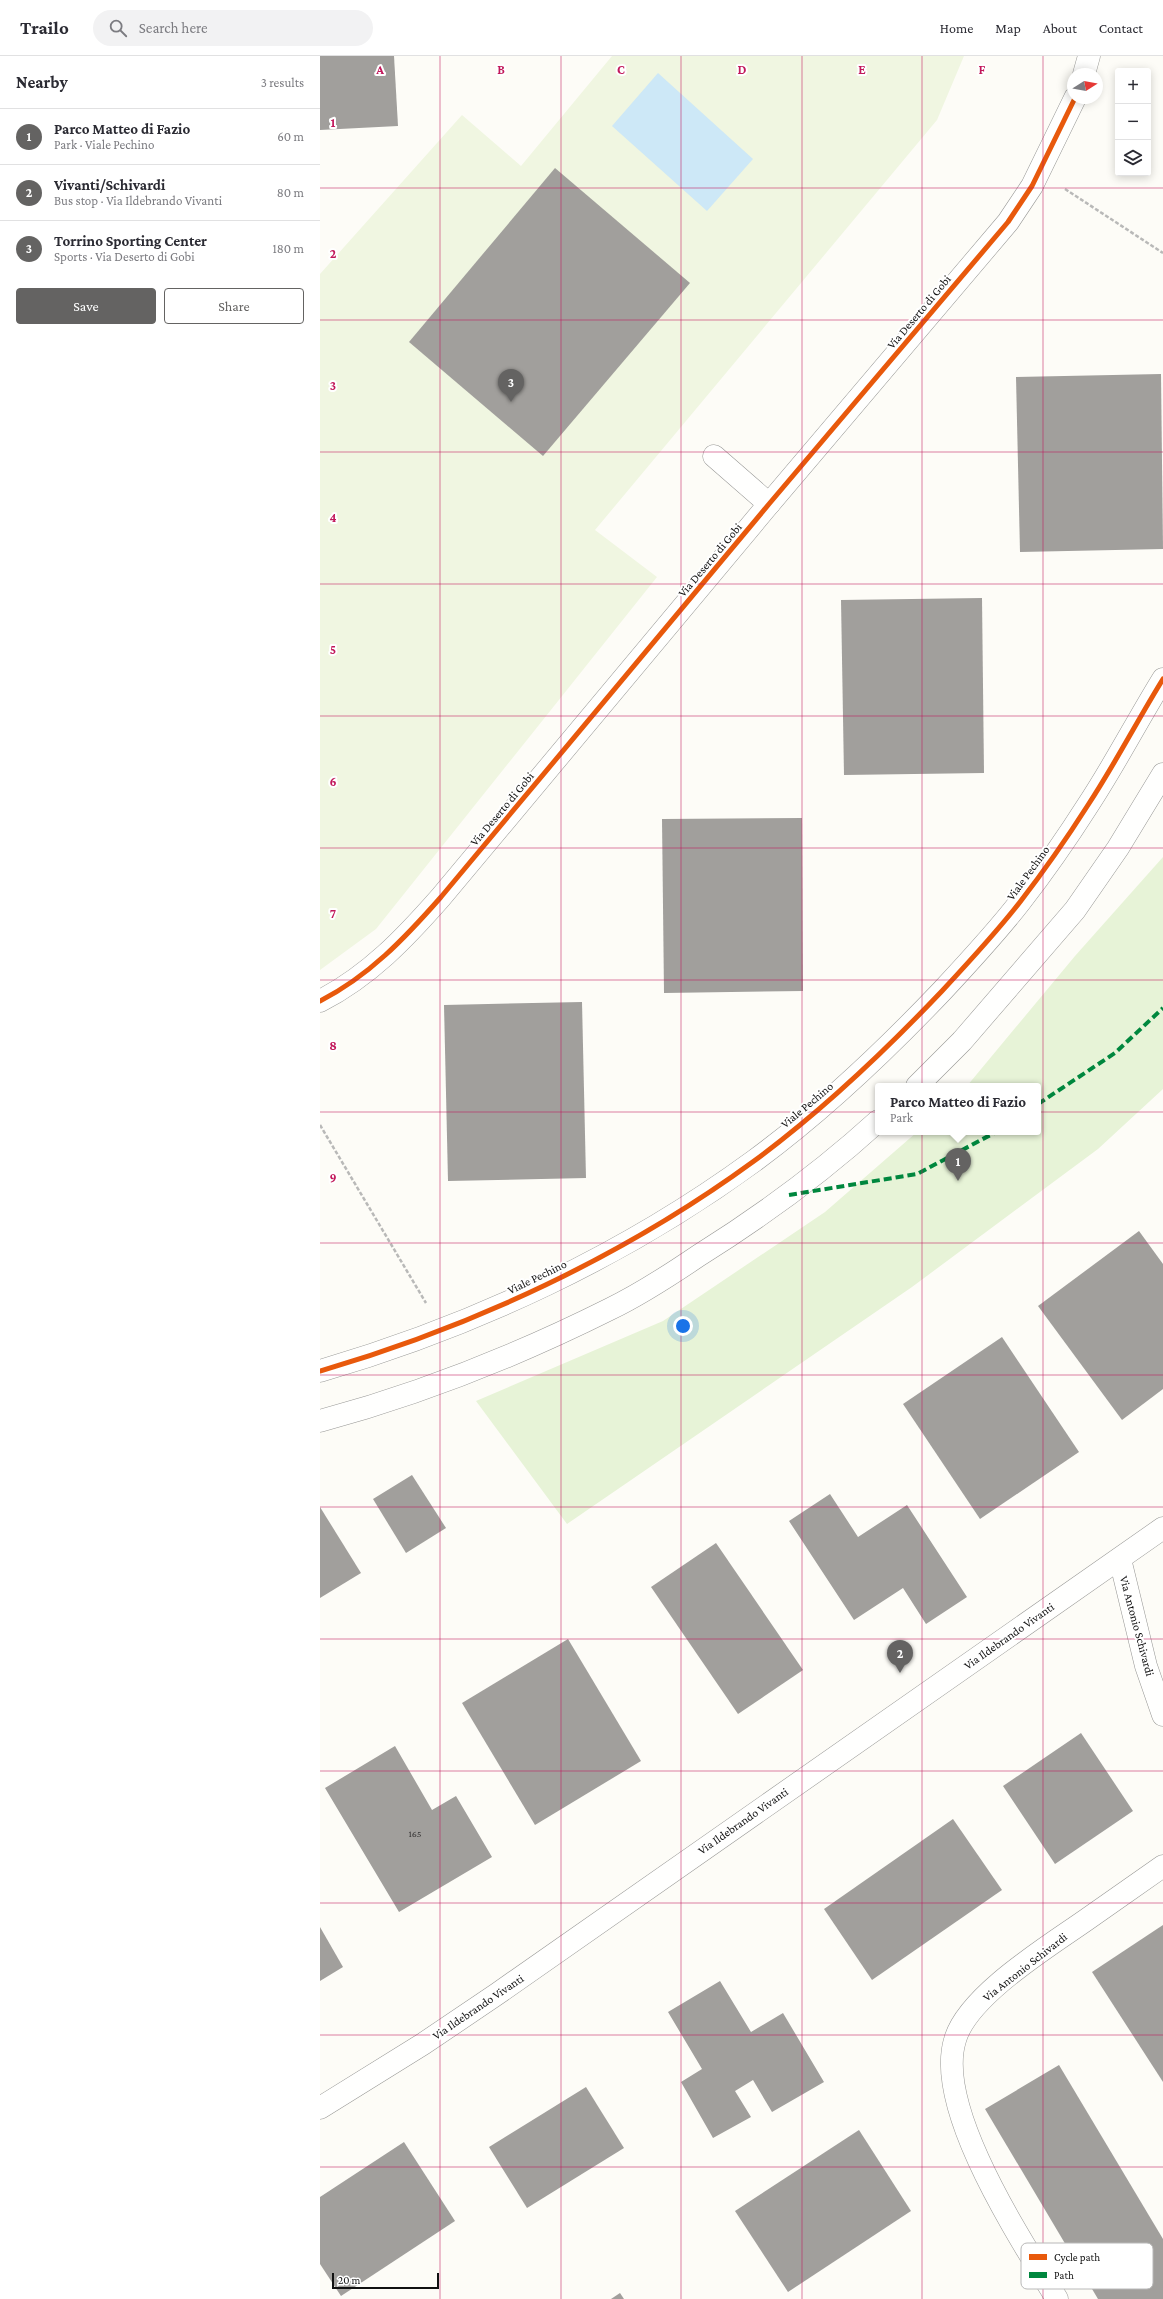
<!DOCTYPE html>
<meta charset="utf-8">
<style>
body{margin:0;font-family:"Crimson Pro",serif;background:#f2f2f3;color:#2b2b33}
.controls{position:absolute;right:12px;top:12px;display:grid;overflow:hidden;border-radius:4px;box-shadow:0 2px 10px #0003}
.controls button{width:36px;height:36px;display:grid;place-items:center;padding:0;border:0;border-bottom:1px solid #e1e1e2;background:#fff;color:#2b2b33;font:20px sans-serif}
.compass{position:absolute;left:747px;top:12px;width:36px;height:36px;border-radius:50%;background:#fff;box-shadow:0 2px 10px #0003;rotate:79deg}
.scale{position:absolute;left:12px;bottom:10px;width:107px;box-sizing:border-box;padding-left:4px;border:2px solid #111;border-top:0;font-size:11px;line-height:14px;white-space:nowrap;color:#111;-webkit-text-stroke:3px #fff;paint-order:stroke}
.you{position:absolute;left:363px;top:1270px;width:14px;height:14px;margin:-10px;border:3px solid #fff;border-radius:50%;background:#1a73e8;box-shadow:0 0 0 6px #1a73e833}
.badge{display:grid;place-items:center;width:26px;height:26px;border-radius:50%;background:#646362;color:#fff;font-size:13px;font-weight:700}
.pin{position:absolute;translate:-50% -33px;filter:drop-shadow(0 1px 2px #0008)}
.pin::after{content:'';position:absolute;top:21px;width:14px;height:12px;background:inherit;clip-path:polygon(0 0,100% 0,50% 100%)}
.popup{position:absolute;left:555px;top:1027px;width:166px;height:52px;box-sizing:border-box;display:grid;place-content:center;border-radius:4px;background:#fff;filter:drop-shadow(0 1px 3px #0005);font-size:13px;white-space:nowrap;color:#7c7c81}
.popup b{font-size:15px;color:#2b2b33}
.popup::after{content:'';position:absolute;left:50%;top:100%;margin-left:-8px;border:8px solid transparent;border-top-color:#fff}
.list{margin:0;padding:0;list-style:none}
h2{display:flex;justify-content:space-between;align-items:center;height:52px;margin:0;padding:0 16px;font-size:17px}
h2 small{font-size:13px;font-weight:400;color:#7c7c81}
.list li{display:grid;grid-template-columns:26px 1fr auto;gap:12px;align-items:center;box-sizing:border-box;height:56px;padding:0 16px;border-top:1px solid #e1e1e2}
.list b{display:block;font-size:15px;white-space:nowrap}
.list p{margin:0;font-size:13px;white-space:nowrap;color:#7c7c81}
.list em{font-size:13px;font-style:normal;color:#7c7c81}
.actions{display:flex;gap:8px;padding:12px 16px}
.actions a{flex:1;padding:9px 0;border:1px solid #646362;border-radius:4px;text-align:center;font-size:14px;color:#646362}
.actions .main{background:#646362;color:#fff}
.icon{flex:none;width:22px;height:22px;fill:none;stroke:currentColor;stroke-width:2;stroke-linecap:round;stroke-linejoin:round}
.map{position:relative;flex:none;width:843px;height:2243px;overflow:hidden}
header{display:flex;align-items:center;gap:24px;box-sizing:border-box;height:56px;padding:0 20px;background:#fff;border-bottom:1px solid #e1e1e2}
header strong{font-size:19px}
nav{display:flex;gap:22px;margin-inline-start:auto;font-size:14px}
.search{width:280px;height:36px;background:#f2f2f3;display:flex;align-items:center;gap:10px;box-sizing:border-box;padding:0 14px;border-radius:22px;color:#7c7c81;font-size:15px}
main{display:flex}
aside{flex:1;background:#fff}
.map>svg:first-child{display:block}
.green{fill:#e7f3d7}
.pitch{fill:#f0f6e1}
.water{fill:#cde8f7}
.building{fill:#a19f9c}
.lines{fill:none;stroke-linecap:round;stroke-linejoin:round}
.minor-casing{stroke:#979795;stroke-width:23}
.path{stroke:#b9b9b8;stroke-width:2.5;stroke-dasharray:4 2;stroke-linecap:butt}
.minor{stroke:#fffffe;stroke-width:22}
.quiet{stroke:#00873e;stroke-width:4;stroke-dasharray:8 4;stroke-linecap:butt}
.cycleway-casing{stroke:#fff;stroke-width:8}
.cycleway{stroke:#e8590c;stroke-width:5}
.grid{fill:none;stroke:#c2185b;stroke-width:1;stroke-opacity:0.55}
.labels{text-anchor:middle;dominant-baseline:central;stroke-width:4;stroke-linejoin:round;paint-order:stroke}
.number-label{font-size:10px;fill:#353434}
.street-label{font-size:12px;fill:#111;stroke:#fff}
.key{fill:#fff;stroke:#b8b8b8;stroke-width:1}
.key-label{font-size:11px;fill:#111}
.grid-label{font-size:13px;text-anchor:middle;font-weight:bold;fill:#c2185b;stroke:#fff;stroke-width:4;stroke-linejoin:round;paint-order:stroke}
</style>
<header>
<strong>Trailo</strong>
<div class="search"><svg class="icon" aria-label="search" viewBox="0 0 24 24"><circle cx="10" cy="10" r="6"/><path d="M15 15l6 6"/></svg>Search here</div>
<nav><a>Home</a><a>Map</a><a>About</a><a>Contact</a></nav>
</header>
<main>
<aside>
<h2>Nearby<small>3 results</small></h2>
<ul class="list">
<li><span class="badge">1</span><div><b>Parco Matteo di Fazio</b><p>Park · Viale Pechino</p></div><em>60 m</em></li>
<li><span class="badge">2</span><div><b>Vivanti/Schivardi</b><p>Bus stop · Via Ildebrando Vivanti</p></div><em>80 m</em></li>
<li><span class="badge">3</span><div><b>Torrino Sporting Center</b><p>Sports · Via Deserto di Gobi</p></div><em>180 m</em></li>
</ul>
<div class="actions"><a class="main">Save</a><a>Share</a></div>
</aside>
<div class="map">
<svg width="843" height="2243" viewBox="0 0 843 2243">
<rect width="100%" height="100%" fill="#fdfcf7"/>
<path class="green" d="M843 801V1033L778 1093 592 1231 247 1468 156 1345 343 1265 505 1156 597 1076H718V1030H647L755 900Z"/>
<path class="pitch" d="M292 0H644L617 64 275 474 337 521 56 873 0 914V218L142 59 201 110Z"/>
<path class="water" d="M338 17 433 103 387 155 292 70Z"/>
<g class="building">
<path d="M0 0H74L78 70 0 74Z"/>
<path d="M235 112 370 227 223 400 89 286Z"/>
<path d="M841 318 843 493 700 496 696 321Z"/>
<path d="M662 542 664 717 524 719 521 544Z"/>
<path d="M482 762 483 935 344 937 342 763Z"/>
<path d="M262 946 266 1122 128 1125 124 949Z"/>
<path d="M819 1175 843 1208V1333L802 1364 718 1250Z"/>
<path d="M682 1281 759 1396 660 1463 583 1348Z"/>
<path d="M92 1419 126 1472 86 1497 53 1443Z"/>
<path d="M510 1438 538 1481 587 1449 647 1541 606 1568 583 1532 534 1564 469 1465Z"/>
<path d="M0 1451 41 1517 0 1542Z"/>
<path d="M396 1487 483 1614 418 1658 331 1531Z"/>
<path d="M248 1583 321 1705 215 1769 142 1647Z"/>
<path d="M761 1677 813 1755 735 1808 683 1730Z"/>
<path d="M75 1690 112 1754 136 1740 172 1801 79 1856 5 1732Z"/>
<path d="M633 1763 682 1834 552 1924 504 1853Z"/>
<path d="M843 1869V2026L772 1916Z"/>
<path d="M0 1871 23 1911 0 1925Z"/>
<path d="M400 1925 431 1976 463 1957 504 2026 452 2056 433 2024 415 2035 431 2061 393 2082 361 2026 382 2013 348 1956Z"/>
<path d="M739 2009 843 2183V2243H778L665 2053Z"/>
<path d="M266 2031 304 2092 207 2152 169 2091Z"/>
<path d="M539 2074 591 2155 468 2236 415 2155Z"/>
<path d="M84 2086 135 2165 21 2240 0 2208V2141Z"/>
<path d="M300 2237 304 2243H291Z"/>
</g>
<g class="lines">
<defs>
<g id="minor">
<path d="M764 18 769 0"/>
<path d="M394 400 449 448"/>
<path d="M0 945C49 920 85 882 121 841L449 448 688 166 712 130 755 42"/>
<path d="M597 1030 642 985 755 854 798 792 843 718"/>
<path d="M0 1315C154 1270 304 1200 434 1105 502 1055 564 996 622 935 649 906 676 877 700 846 724 815 747 782 768 749 795 708 817 665 843 623"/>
<path d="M0 1365C100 1338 198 1299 290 1253 321 1238 350 1219 378 1200 442 1160 502 1116 558 1065"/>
<path d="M800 1503 826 1610 843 1659"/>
<path d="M0 2052 103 1988 177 1938 843 1472"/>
<path d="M737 2243C702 2185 614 2053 635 1984 647 1940 729 1890 766 1864 792 1846 817 1828 843 1810"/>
</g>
</defs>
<use href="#minor" class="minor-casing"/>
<g class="path">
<path d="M745 133 843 197"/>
<path d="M0 1069 106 1247"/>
</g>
<use href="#minor" class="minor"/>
<g class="quiet">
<path d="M718 1048 795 997 843 952"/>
<path d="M469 1139 597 1118 676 1076"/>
</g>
<defs>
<g id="cycleway">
<path d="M0 945C49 920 85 882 121 841L449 448 688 166 712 130 755 42"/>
<path d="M0 1315C154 1270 304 1200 434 1105 502 1055 564 996 622 935 649 906 676 877 700 846 724 815 747 782 768 749 795 708 817 665 843 623"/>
</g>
</defs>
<use href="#cycleway" class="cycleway-casing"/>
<use href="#cycleway" class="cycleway"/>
</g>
<path class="grid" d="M120 0V2243M241 0V2243M361 0V2243M482 0V2243M602 0V2243M723 0V2243M0 132H843M0 264H843M0 396H843M0 528H843M0 660H843M0 792H843M0 924H843M0 1056H843M0 1187H843M0 1319H843M0 1451H843M0 1583H843M0 1715H843M0 1847H843M0 1979H843M0 2111H843"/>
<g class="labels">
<g class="number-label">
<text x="95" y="1777">165</text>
</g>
<g class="street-label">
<text transform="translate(599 256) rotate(-50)">Via Deserto di Gobi</text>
<text transform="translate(390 504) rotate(-50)">Via Deserto di Gobi</text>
<text transform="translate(182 753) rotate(-50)">Via Deserto di Gobi</text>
<text transform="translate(708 817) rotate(-54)">Viale Pechino</text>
<text transform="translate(487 1049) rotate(-40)">Viale Pechino</text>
<text transform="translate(217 1221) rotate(-26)">Viale Pechino</text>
<text transform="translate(817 1570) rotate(75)">Via Antonio Schivardi</text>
<text transform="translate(689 1580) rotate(-35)">Via Ildebrando Vivanti</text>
<text transform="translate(423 1765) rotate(-35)">Via Ildebrando Vivanti</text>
<text transform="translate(705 1911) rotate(-38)">Via Antonio Schivardi</text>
<text transform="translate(158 1951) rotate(-34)">Via Ildebrando Vivanti</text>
</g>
</g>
<rect x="701" y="2187" width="132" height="46" rx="6" class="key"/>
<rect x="709" y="2198" width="18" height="6" fill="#e8590c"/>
<rect x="709" y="2216" width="18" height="6" fill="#00873e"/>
<g class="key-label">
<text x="734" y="2205">Cycle path</text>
<text x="734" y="2223">Path</text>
</g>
<g class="grid-label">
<text x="60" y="18">A</text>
<text x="181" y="18">B</text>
<text x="301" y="18">C</text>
<text x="422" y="18">D</text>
<text x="542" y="18">E</text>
<text x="662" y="18">F</text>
<text x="13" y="71">1</text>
<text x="13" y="202">2</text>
<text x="13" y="334">3</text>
<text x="13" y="466">4</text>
<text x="13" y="598">5</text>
<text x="13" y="730">6</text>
<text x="13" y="862">7</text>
<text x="13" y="994">8</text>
<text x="13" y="1126">9</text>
</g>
</svg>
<div class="controls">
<button>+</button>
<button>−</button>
<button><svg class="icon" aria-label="layers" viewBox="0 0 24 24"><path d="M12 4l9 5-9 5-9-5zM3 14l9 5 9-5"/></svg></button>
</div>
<svg class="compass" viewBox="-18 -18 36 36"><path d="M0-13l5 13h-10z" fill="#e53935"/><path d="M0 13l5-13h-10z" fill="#7c7c81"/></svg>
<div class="scale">20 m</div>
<div class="you"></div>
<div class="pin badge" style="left:638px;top:1125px">1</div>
<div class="popup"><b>Parco Matteo di Fazio</b>Park</div>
<div class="pin badge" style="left:580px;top:1617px">2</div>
<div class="pin badge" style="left:191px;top:346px">3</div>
</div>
</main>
